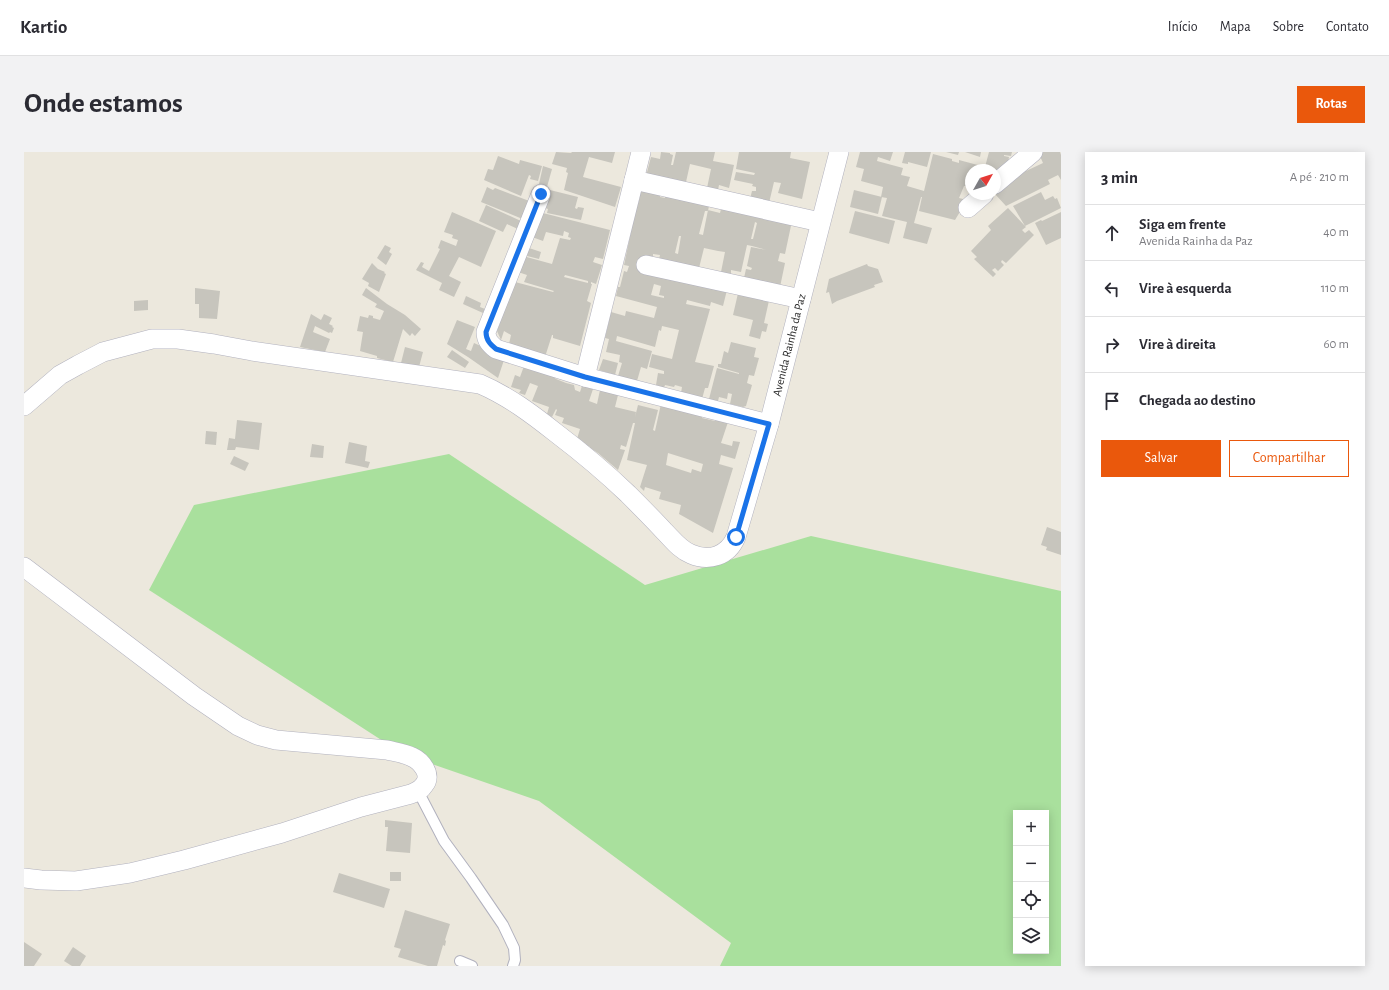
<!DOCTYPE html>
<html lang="pt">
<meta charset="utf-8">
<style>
body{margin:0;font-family:"Alegreya Sans",sans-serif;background:#f2f2f3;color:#2b2b33}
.controls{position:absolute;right:12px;bottom:12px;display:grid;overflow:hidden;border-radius:0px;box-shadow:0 2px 10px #0003}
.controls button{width:36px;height:36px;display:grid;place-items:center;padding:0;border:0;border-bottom:1px solid #e1e1e2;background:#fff;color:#2b2b33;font:20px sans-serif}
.compass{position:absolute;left:941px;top:12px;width:36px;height:36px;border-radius:50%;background:#fff;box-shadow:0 2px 10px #0003;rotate:51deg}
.stop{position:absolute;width:12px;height:12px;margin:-9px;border:3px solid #1a73e8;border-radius:50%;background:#fff}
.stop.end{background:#1a73e8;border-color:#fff;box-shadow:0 1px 4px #0008}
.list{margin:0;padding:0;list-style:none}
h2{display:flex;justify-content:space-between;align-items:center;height:52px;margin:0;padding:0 16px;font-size:17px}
h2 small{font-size:13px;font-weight:400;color:#7c7c81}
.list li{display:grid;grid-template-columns:26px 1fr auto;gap:12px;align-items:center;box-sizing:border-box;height:56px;padding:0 16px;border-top:1px solid #e1e1e2}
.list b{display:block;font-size:15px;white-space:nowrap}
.list p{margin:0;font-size:13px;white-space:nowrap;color:#7c7c81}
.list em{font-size:13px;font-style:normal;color:#7c7c81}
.actions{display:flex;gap:8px;padding:12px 16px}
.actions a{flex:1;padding:9px 0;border:1px solid #ea580c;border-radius:0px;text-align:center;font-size:14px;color:#ea580c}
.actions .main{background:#ea580c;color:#fff}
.icon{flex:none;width:22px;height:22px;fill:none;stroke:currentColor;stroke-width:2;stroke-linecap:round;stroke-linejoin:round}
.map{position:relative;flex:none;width:1037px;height:814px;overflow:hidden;border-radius:0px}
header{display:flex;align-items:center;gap:24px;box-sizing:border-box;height:56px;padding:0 20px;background:#fff;border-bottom:1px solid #e1e1e2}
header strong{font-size:19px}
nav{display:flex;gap:22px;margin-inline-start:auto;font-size:14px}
.intro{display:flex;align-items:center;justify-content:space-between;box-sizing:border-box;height:96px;padding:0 24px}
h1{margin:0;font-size:28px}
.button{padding:10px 18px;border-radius:0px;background:#ea580c;color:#fff;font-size:14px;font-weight:700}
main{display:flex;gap:24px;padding:0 24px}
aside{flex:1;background:#fff;border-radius:0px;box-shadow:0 2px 10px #0003}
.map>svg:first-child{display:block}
.green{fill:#a9e09d;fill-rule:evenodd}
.building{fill:#c7c5bd;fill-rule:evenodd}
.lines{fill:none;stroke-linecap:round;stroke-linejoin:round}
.lane-casing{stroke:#b1b1be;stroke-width:12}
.street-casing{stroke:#b1b1be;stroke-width:20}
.lane{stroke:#fff;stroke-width:10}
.street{stroke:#fff;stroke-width:19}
.route{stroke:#1a73e8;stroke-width:5}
.labels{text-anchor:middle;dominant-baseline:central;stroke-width:3.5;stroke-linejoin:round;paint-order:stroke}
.street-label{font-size:12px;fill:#2b2b2b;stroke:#fff}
</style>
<header>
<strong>Kartio</strong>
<nav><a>Início</a><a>Mapa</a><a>Sobre</a><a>Contato</a></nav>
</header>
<div class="intro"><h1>Onde estamos</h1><a class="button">Rotas</a></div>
<main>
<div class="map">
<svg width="1037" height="814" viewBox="0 0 1037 814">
<rect width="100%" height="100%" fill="#ece8dd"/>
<path class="green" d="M425 302 621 433 787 384 1037 439V814H696L707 791 515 649 379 602 125 438 170 353ZM992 661H1022V799H992Z"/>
<g class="building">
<path d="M532 0 547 1 548 0H591L588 11 565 5 559 25 597 35 591 55 540 38 544 21 542 20 543 16 528 12Z"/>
<path d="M637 0 646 1V2L649 3 647 13H649L652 0H691L689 9 710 13 705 36 695 33 694 38 683 36 687 17 666 12 662 30 644 26 643 30 622 24 627 5 636 7Z"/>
<path d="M715 0H767L766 6 786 10 778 47 754 41 757 31 750 30 745 51 726 47 728 39H732V35L728 34 729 32 710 28 712 20 730 23 731 21 712 17Z"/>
<path d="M836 0H869L866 9 854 5 853 9 879 16 877 23 886 25 883 34 900 39 909 2 928 7V9L935 11V8L961 15 965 0H988L987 4 980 3V4L985 5 983 17 971 27V18H947V35L940 34 935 46 943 48 931 68 895 59 898 45H897L890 71 908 76 903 92 879 86 883 70 858 64 863 46 857 45 859 35 837 29 840 17 832 15Z"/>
<path d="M881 0H907L903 15 884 10V12L878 11Z"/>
<path d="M922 0H935L934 3Z"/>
<path d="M941 0H957L956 5Z"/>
<path d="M1018 0H1036L1037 3V28L1034 23 1024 28 1026 32 982 54 971 42V37L1000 16 1002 19 1019 11 1015 2Z"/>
<path d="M474 4 495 12 496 8 518 14 514 29 506 27 507 24 505 23 497 44 460 28 464 17 469 18Z"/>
<path d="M519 14 528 17 523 35 515 32Z"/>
<path d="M617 34 637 38 636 45 641 46 642 40 686 49 684 59H681L675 82 679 83 684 58 696 61 698 53 768 69 761 102 756 101 754 109 761 111 756 135 720 126 722 117 727 118 728 116 723 114 727 95 743 98 728 94 723 93 717 120 707 118V123L697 120 701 100 694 99 680 96 675 116 635 107 636 103 629 102V105L626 104 623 115 704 134 699 154 687 150 686 154 663 148 662 152 686 157 671 210 690 214 684 236H681L678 247 657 241 658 235 651 233 650 235 641 233 640 236 632 233 634 221 640 222V219L625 215 628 202 648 207 655 178 638 174 637 179 635 178 631 195 593 184 592 189 628 199 623 217 617 215 613 229 594 224 598 211 595 210 596 203 582 200 585 187 581 186 587 160 601 164 602 159 630 166 633 155 592 144 594 135H596L600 119 603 120 605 114 600 113 608 75H607L616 45 615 44ZM731 70 733 71 729 87H727ZM655 84H657L654 102 651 101ZM630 132 637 134 635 143 640 144V146L627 143Z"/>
<path d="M463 35 469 38 471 36 508 50 501 68 457 50Z"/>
<path d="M526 38 554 45 551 56 553 57 554 55 560 56 557 68 523 61 524 57 521 56 522 51Z"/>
<path d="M830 38 858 45 854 62 826 55Z"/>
<path d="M1017 40 1021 48 1029 44 1031 47 1033 46 1037 56 1001 74 1002 75 998 78 1001 81 1005 78 1010 83 982 111 978 108 977 110 980 113 974 119 971 116 968 118 972 122 969 125 950 107 953 105 947 99 967 78 964 74 984 56 1001 74 989 54Z"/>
<path d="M462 53 499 70 496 78 483 72 479 80 455 69Z"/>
<path d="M831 59 871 69 865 92 825 81Z"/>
<path d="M428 60 472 79 457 115 435 105 425 124 437 130 430 145 415 138 418 131 392 118 397 110 400 111 398 115 405 119 416 97 414 96 417 88 432 94 434 88 428 86 429 83 420 80Z"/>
<path d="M515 60 586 78 579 107 571 105 569 110 578 113 572 132 567 130V132H568L563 149 567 151 556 194 529 186V183H528L521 205 485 192 487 183 480 179 477 188 473 179 491 130 529 140 530 139 500 130 503 123 494 120 499 104 528 112 536 86 546 88 547 86 544 85 545 81 540 79 539 84 522 80 519 89 508 85ZM541 123 564 129V131L540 125Z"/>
<path d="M1037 60V86L1022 93 1011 71 1017 68 1018 69Z"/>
<path d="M361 93 367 96 365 100 368 102 362 113 353 106Z"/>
<path d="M505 96 517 100 515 107 503 104Z"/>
<path d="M348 111 354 117 361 120 360 121 362 122 355 140 344 134 345 131 338 127Z"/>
<path d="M843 112 844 114 854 117 859 130 850 133 851 135 813 149 808 152 805 140 802 141 805 127Z"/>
<path d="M171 136 196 139 193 167 175 166V152H171Z"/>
<path d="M342 136 363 152 381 163 397 177 391 184 388 181 386 184 379 177 369 210 353 206V204L336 199 339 180 333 179 336 164 344 166 345 163 349 164V166L356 168 360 159 351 155 353 152 338 143Z"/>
<path d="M715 137 746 144 740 171 744 172 742 180 738 179 736 187 725 184 729 168 709 163Z"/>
<path d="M442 144 457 151 456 155 461 157 459 161 439 152Z"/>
<path d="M124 148V158L110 159V149Z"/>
<path d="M287 162 297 168 300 162 308 166 305 172 309 174 308 175 310 176 308 181 306 180 305 181 291 174 289 180 306 187 301 200 276 195Z"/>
<path d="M433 168 451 175 442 197 447 199 450 191 481 205 474 226 444 205 423 192Z"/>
<path d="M707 190 732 196 730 205 735 206 730 224 725 223 723 231 728 233 722 254 719 255 706 252 708 242 704 241 703 247 695 245 694 249 685 247 693 216 715 222V221L694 215V212H697L700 199 704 201Z"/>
<path d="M381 195 399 200 395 215 377 211Z"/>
<path d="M428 198 445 210 441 216 423 205Z"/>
<path d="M579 207 594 211 591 223 575 218Z"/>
<path d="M500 214 529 224 532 227 542 231 550 233 551 238 556 240 558 234 569 237 565 249 573 252 576 238 594 243 591 255 612 260 611 265 614 253 634 258 629 278 631 279 637 252 679 262 678 266 691 269 692 267 704 270 697 291 708 294 709 289 716 290 711 307 697 303 695 312 709 316 689 381 655 362 657 353 635 347 637 340 621 335 620 339 616 335 623 313 603 308 611 271H609L602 295 597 293 596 297 601 298 594 318 574 301 566 296V295L561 293 562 292 555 290 553 287 556 277 538 271 540 266 531 263 533 258 532 257 528 265 523 262 525 255 508 249 514 234 506 231 501 243 495 241 497 238 487 235 491 223 496 225ZM644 301 679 312 677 320 668 317 667 321 642 313Z"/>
<path d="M213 268 238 271 235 298 212 295 211 298H203L205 286 211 287Z"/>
<path d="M182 279 193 280 192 293 181 292Z"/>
<path d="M325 290 343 294 341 309 346 310 344 316 321 311Z"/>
<path d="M288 292 300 294 299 306 286 305Z"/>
<path d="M210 304 225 311 221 319 206 312Z"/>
<path d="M1023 375 1037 380V403L1022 398 1023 395 1017 393Z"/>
<path d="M361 668 388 671 386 701 362 699 364 675H361Z"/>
<rect x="366" y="720" width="11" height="9"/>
<path d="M315 721 366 737 360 756 309 740Z"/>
<path d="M381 758 426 772 421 788 422 789 421 794 419 793 413 814H404L374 805 377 797 370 795Z"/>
<path d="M0 790 18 802 10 814H0Z"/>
<path d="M49 795 62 804 56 814H48L40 809Z"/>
</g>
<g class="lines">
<defs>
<g id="lane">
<path d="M394 639 420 689 447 726 479 773 490 796 491 808 489 814"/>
<path d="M436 809 448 814"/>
</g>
<g id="street">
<path d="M610 28 796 70"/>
<path d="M971 32 1009 0"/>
<path d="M517 42 462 180C462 188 466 192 472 197L561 225 745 272"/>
<path d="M944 56 960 42"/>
<path d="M622 113 777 147"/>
<path d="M561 225 617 0"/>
<path d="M0 254 36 223 54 213 79 200 128 187H154L190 192 228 199 456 232C484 244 508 262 532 281 557 300 581 320 604 342 616 354 628 366 640 379 648 387 656 398 667 402 685 410 704 404 712 385L745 272 815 0"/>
<path d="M0 415 170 544 214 574 233 583 252 588 363 598C371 600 380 601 388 605 397 609 409 623 400 633 397 638 392 640 387 642L337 655 258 681 160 708 106 721 52 729 17 728 0 726"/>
</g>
</defs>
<use href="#lane" class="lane-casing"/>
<use href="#street" class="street-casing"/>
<use href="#lane" class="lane"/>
<use href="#street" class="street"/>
</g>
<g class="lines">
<path class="route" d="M517 42 462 180C462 188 466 192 472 197L561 225 745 272 712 385"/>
</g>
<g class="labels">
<g class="street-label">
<text transform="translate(765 193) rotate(-76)">Avenida Rainha da Paz</text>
</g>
</g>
</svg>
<div class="controls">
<button>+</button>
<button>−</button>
<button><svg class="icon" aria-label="locate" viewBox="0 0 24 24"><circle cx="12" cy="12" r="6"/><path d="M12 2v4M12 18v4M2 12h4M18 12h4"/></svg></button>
<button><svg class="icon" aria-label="layers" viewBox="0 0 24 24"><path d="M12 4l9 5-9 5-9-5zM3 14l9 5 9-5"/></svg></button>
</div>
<svg class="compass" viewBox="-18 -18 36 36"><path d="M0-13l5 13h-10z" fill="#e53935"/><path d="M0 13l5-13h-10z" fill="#7c7c81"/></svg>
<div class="stop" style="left:712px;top:385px"></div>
<div class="stop end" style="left:517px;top:42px"></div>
</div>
<aside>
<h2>3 min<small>A pé · 210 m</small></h2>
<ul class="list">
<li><svg class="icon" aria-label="ahead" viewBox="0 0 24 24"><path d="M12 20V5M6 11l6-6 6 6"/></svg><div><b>Siga em frente</b><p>Avenida Rainha da Paz</p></div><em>40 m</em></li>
<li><svg class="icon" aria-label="left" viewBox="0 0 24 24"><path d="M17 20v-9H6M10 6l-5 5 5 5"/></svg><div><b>Vire à esquerda</b></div><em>110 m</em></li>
<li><svg class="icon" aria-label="right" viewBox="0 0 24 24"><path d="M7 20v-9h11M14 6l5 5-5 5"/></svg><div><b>Vire à direita</b></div><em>60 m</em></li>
<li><svg class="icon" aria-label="arrive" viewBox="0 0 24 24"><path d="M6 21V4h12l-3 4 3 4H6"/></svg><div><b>Chegada ao destino</b></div></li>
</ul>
<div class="actions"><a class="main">Salvar</a><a>Compartilhar</a></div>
</aside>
</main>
